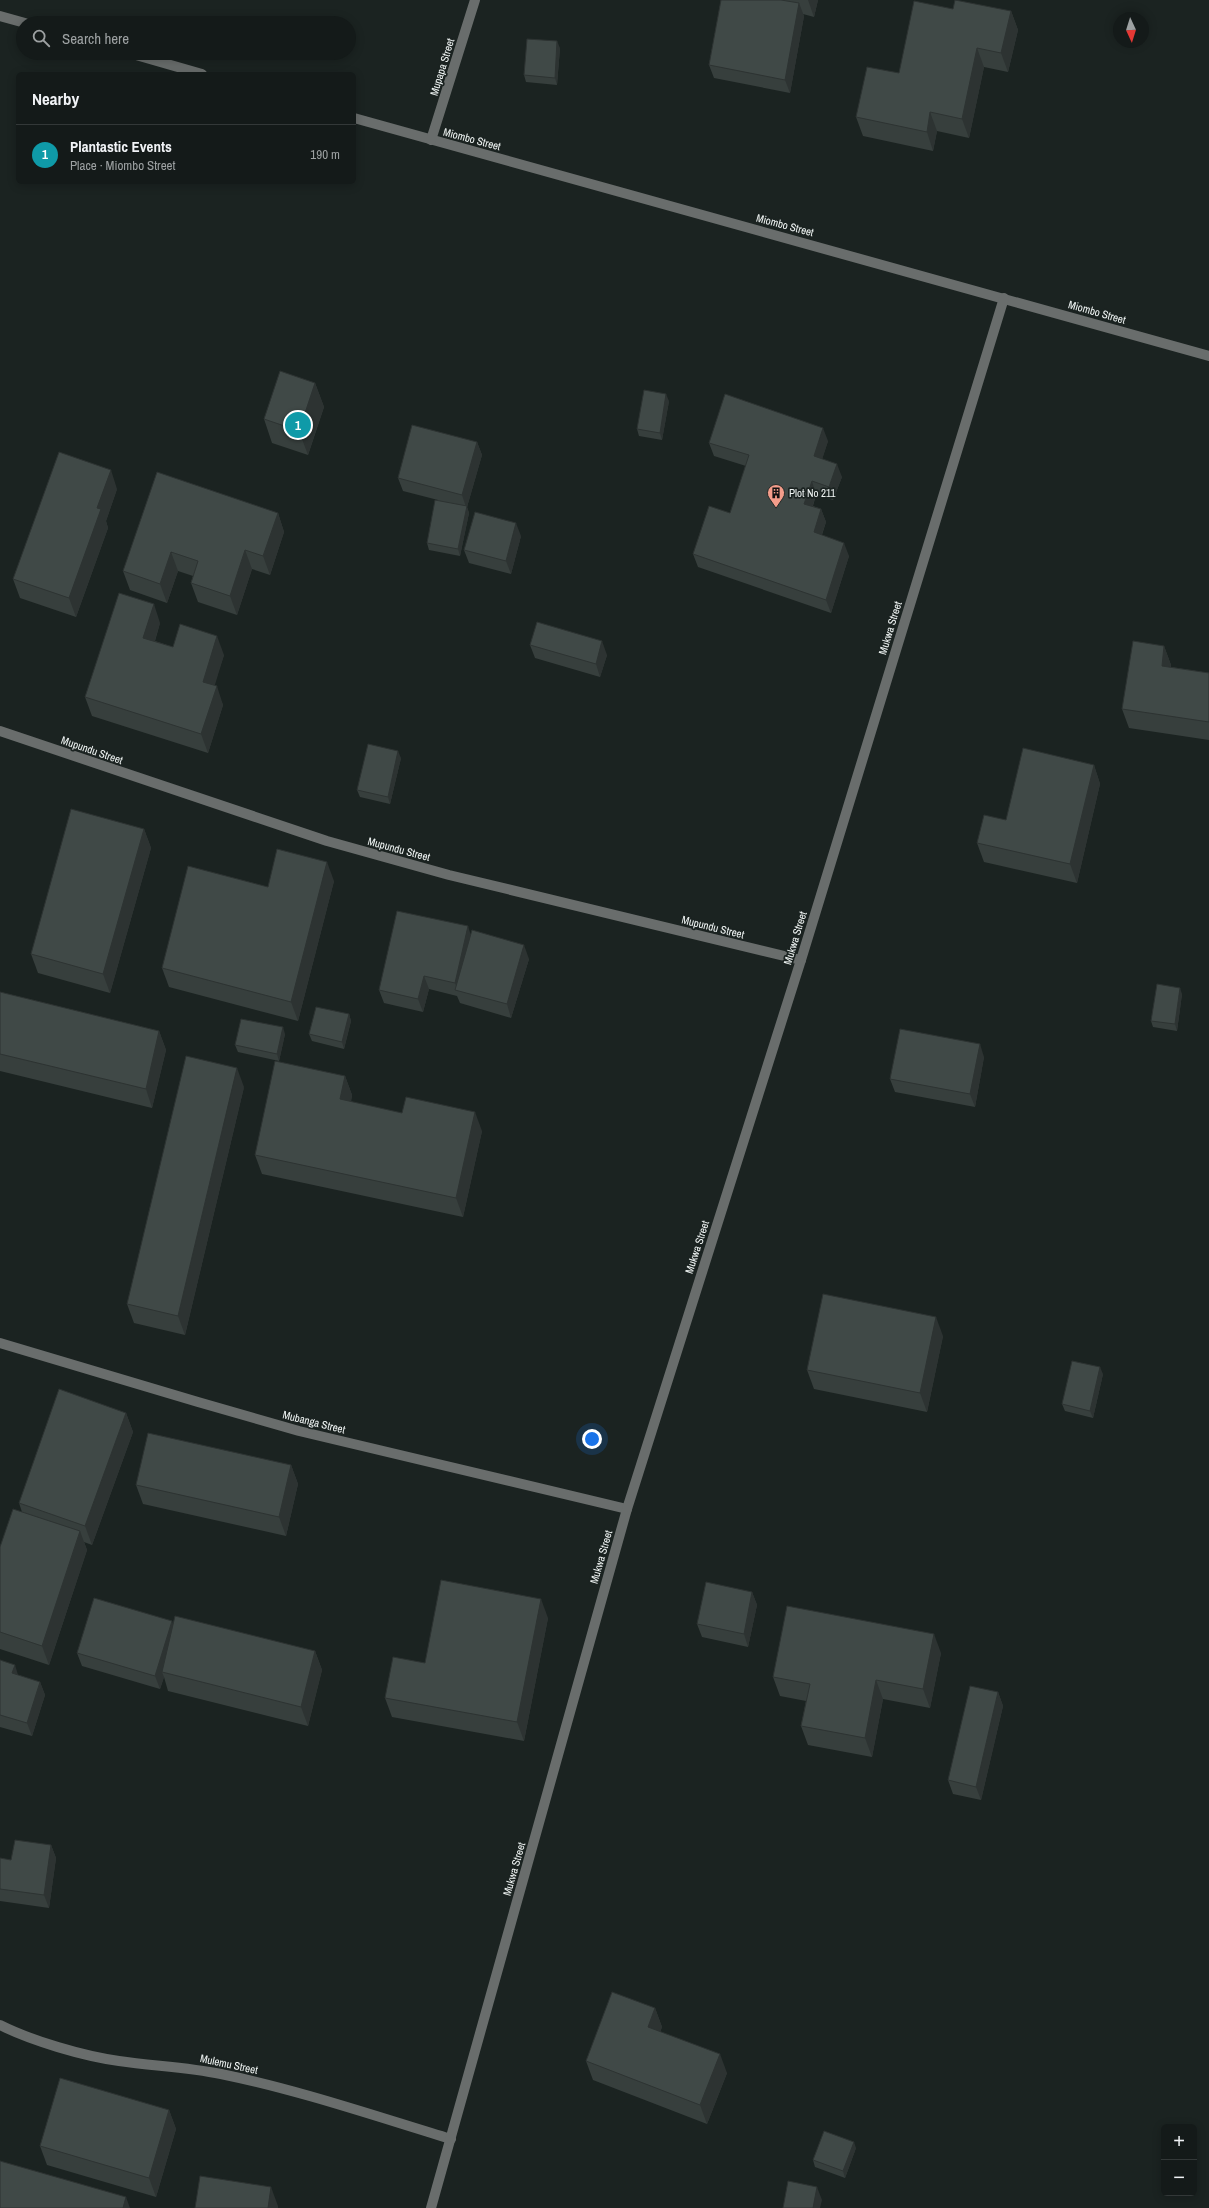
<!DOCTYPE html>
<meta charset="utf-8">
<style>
body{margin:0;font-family:"Archivo Narrow",sans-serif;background:#212726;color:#f1f3f6}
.controls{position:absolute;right:12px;bottom:12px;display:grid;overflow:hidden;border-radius:6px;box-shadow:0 2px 10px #0003}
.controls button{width:36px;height:36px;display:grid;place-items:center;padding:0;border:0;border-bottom:1px solid #333838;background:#141a19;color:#f1f3f6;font:20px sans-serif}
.compass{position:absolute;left:1113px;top:12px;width:36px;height:36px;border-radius:50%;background:#141a19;box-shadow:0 2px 10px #0003;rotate:176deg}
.you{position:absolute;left:592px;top:1439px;width:14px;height:14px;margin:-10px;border:3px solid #fff;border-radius:50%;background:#1a73e8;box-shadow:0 0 0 6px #1a73e833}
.badge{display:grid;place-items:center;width:26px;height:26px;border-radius:50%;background:#f49d8b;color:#fff;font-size:13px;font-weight:700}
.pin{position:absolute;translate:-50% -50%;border:2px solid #fff;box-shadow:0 1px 4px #0006}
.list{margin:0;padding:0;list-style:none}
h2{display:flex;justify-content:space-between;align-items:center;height:52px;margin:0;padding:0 16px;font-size:17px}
h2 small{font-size:13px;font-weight:400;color:#9da1a2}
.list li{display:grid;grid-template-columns:26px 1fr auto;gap:12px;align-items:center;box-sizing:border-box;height:60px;padding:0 16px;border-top:1px solid #333838}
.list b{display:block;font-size:15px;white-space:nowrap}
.list p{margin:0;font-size:13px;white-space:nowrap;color:#9da1a2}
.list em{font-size:13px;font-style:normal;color:#9da1a2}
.icon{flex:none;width:22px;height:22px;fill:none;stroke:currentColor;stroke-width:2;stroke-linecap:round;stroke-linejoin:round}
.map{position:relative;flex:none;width:1209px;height:2208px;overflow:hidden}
.search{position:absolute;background:#141a19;box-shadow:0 2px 10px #0003;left:16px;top:16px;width:340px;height:44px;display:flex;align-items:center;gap:10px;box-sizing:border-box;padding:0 14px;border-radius:22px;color:#9da1a2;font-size:15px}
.panel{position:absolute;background:#141a19;box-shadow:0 2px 10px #0003;left:16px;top:72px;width:340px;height:112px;border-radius:6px}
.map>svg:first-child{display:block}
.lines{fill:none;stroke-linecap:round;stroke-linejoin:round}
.minor{stroke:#696d6c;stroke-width:10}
.wall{fill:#373f3d}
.shaded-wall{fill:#2d3332}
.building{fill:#404947;stroke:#2d3332}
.labels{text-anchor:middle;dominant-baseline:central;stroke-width:3.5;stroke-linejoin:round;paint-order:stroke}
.street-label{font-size:11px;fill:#f0f5f4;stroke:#1b2321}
.poi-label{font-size:11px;fill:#f0f5f4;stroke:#1b2321;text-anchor:start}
</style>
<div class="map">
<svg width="1209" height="2208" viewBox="0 0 1209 2208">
<rect width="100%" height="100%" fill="#1b2321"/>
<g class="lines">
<g class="minor">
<path d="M0 16 25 23"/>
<path d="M129 53 202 74"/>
<path d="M354 118 1209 356"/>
<path d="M431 140 475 0"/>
<path d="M0 731 327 841 449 875 801 960"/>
<path d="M0 1343 198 1402 299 1431 627 1509"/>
<path d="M0 2025C32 2041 83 2056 119 2061 153 2066 187 2067 221 2074 299 2090 375 2116 451 2139"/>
<path d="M431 2208 627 1509 801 960 1004 298"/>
</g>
</g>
<g class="wall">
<path d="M721 0H818L814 17 803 14 804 16 790 93 714 78 709 65Z"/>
<path d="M953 9 1011 11 1018 30 1008 72 984 67 969 138 937 131 933 151 863 136 856 117 899 73Z"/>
<path d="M560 48 557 85 526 82 524 75Z"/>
<path d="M315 383 324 407 308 455 272 443 264 419Z"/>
<path d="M669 401 662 440 639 436 637 429Z"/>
<path d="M828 441 822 459 842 477 833 500 816 495 813 506 821 509 826 522 822 535 849 556 831 613 698 567 693 554 730 513 746 466 714 456 709 443Z"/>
<path d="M477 442 482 455 467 507 469 513 460 556 429 550 427 543 438 500 403 491 398 478Z"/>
<path d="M117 489 106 521 108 528 76 617 20 598 13 579Z"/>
<path d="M278 513 284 532 270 575 252 569 237 615 198 602 191 583 193 576 178 571 167 603 130 590 123 571Z"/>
<path d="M521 536 511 574 469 563 464 550Z"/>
<path d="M160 623 155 641 173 647 224 655 214 685 223 705 208 753 92 716 85 697Z"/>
<path d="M530 645 607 655 600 677 535 658Z"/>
<path d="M1164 646 1171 665V667L1209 673V740L1129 728 1122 709Z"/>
<path d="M401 758 390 804 360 797 357 790Z"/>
<path d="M1094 765 1100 784 1077 883 984 862 977 843Z"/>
<path d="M144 829 151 848 110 993 38 973 31 954Z"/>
<path d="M334 881 298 1021 169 987 162 968 268 887Z"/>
<path d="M471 935 529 959 511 1018 460 1003 457 996 429 989 423 1012 384 1003 379 990Z"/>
<path d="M0 992 159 1031 166 1050 152 1108 0 1071Z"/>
<path d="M1182 994 1177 1031 1153 1027 1151 1021Z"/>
<path d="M349 1014 351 1021 344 1049 312 1041 309 1034Z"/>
<path d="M285 1034 279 1061 238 1052 235 1045Z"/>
<path d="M984 1057 975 1107 895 1092 890 1079Z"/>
<path d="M345 1076 352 1095 351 1102 482 1131 463 1217 262 1174 255 1155Z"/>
<path d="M244 1087 185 1335 134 1323 127 1304Z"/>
<path d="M943 1336 927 1412 814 1389 807 1370Z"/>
<path d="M1103 1374 1093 1418 1065 1411 1062 1404Z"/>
<path d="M126 1413 133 1432 92 1545 84 1542 87 1550 49 1665 0 1649V1547L22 1512 19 1503Z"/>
<path d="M291 1465 298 1484 286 1536 143 1504 136 1485Z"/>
<path d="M752 1592 757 1605 748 1647 702 1637 697 1624Z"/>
<path d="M548 1618 524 1741 392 1717 385 1698 425 1663Z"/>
<path d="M172 1621 173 1626 315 1651 322 1670 308 1726 168 1691 164 1677 160 1689 82 1666 77 1653Z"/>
<path d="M941 1653 930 1708 883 1699 872 1757 808 1745 801 1726 806 1701 780 1696 773 1677Z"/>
<path d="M0 1660 18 1675 40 1682 45 1695 32 1736 0 1727Z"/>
<path d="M998 1692 1003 1706 981 1800 953 1794 948 1780Z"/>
<path d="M51 1845 56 1858 49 1908 0 1901V1858L11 1860Z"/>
<path d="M655 2008 662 2027 660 2032 727 2073 707 2124 593 2080 586 2061Z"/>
<path d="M169 2110 176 2129 156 2197 47 2165 40 2146Z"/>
<path d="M856 2148 845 2178 815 2167 813 2160Z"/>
</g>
<g class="shaded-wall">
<path d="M808 0H818L814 17Z"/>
<path d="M799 3 804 16 790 93 785 80Z"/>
<path d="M1011 11 1018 30 1008 72 1001 53Z"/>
<path d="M557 41 560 48 557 85 555 78Z"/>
<path d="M977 48 984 67 969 138 962 119Z"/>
<path d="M930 112 937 131 933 151 927 132Z"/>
<path d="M315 383 324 407 308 455 299 431Z"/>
<path d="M666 394 669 401 662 440 660 433Z"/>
<path d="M823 428 828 441 819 469 814 456Z"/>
<path d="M477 442 482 455 467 507 469 513 460 556 458 549 466 507 462 495Z"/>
<path d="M837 464 842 477 833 500 829 487Z"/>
<path d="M111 470 117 489 106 521 108 528 76 617 69 598 97 508Z"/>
<path d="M812 481 816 495 809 517 804 504Z"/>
<path d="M821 509 826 522 818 545 814 532Z"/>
<path d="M278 513 284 532 270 575 263 556Z"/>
<path d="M516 523 521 536 511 574 506 561Z"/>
<path d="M844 543 849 556 831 613 826 600Z"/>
<path d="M245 550 252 569 237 615 230 596Z"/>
<path d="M171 552 178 571 167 603 160 584Z"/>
<path d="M154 604 160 623 150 657 143 638Z"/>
<path d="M217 636 224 655 210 701 203 682Z"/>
<path d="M602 641 607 655 600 677 596 664Z"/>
<path d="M1164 646 1171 665 1168 685 1162 666Z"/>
<path d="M217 686 223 705 208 753 201 734Z"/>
<path d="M398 751 401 758 390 804 388 797Z"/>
<path d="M1094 765 1100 784 1077 883 1070 864Z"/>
<path d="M144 829 151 848 110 993 103 974Z"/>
<path d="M327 862 334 881 298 1021 291 1002Z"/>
<path d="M468 926 472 939 458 991 455 983Z"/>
<path d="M524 945 529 959 511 1018 507 1004Z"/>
<path d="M424 976 429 989 423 1012 418 999Z"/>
<path d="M1180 988 1182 994 1177 1031 1175 1024Z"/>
<path d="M349 1014 351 1021 344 1049 342 1042Z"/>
<path d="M283 1027 285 1034 279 1061 277 1054Z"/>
<path d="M159 1031 166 1050 152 1108 146 1089Z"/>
<path d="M980 1044 984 1057 975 1107 970 1094Z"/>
<path d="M237 1068 244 1087 185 1335 178 1316Z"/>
<path d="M345 1076 352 1095 347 1118 340 1099Z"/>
<path d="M475 1112 482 1131 463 1217 456 1198Z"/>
<path d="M936 1317 943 1336 927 1412 920 1393Z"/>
<path d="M1100 1367 1103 1374 1093 1418 1090 1411Z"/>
<path d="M126 1413 133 1432 92 1545 85 1526Z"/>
<path d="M291 1465 298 1484 286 1536 279 1517Z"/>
<path d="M80 1531 87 1550 49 1665 42 1646Z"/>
<path d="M752 1592 757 1605 748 1647 744 1634Z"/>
<path d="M541 1599 548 1618 524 1741 517 1722Z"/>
<path d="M172 1621 176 1634 162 1672 164 1677 160 1689 155 1676Z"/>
<path d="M934 1634 941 1653 930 1708 923 1689Z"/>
<path d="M315 1651 322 1670 308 1726 301 1707Z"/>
<path d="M15 1665 19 1678 12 1673Z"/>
<path d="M876 1680 883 1699 872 1757 865 1738Z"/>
<path d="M40 1682 45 1695 32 1736 27 1723Z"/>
<path d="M998 1692 1003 1706 981 1800 976 1787Z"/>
<path d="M51 1845 56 1858 49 1908 44 1895Z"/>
<path d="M655 2008 662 2027 655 2046 648 2027Z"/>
<path d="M720 2054 727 2073 707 2124 700 2105Z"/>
<path d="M169 2110 176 2129 156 2197 149 2178Z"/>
<path d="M854 2142 856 2148 845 2178 843 2171Z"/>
<path d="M271 2187 278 2206V2208H268Z"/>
<path d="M817 2187 822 2200 820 2208H813Z"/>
<path d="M126 2197 130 2208H123Z"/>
</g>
<g class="building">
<path d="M721 0H781L799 3 785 80 709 65Z"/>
<path d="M955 0 1011 11 1001 53 977 48 962 119 930 112 927 132 856 117 867 67 899 73 914 1 953 9Z"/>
<path d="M527 39 557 41 555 78 524 75Z"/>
<path d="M280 371 315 383 299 431 264 419Z"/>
<path d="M644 390 666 394 660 433 637 429Z"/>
<path d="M725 394 823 428 814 456 837 464 829 487 812 481 804 504 821 509 814 532 844 543 826 600 693 554 709 506 730 513 749 455 709 443Z"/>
<path d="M412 425 477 442 462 495 398 478Z"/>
<path d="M59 452 111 470 97 508 101 509 69 598 13 579Z"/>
<path d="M157 472 278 513 263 556 245 550 230 596 191 583 198 561 171 552 160 584 123 571Z"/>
<path d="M435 500 467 506 458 549 427 543Z"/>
<path d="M475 512 516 523 506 561 464 550Z"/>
<path d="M119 593 154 604 143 638 173 647 180 624 217 636 203 682 217 686 201 734 85 697Z"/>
<path d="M537 622 602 641 596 664 530 645Z"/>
<path d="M1133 641 1164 646 1162 666 1209 673V722L1122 709Z"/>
<path d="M368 744 398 751 388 797 357 790Z"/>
<path d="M1023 748 1094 765 1070 864 977 843 984 815 1006 820Z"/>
<path d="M71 809 144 829 103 974 31 954Z"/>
<path d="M277 849 327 862 291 1002 162 968 188 866 268 887Z"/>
<path d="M397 911 468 926 455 983 424 976 418 999 379 990Z"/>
<path d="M472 930 524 945 507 1004 455 990Z"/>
<path d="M1157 984 1180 988 1175 1024 1151 1021Z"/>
<path d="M0 992 159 1031 146 1089 0 1054Z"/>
<path d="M316 1007 349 1014 342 1042 309 1034Z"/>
<path d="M241 1019 283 1027 277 1054 235 1045Z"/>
<path d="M900 1029 980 1044 970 1094 890 1079Z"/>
<path d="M186 1056 237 1068 178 1316 127 1304Z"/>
<path d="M275 1061 345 1076 340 1099 402 1113 406 1097 475 1112 456 1198 255 1155Z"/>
<path d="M823 1294 936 1317 920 1393 807 1370Z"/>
<path d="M1072 1361 1100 1367 1090 1411 1062 1404Z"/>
<path d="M59 1389 126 1413 85 1526 19 1503Z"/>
<path d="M148 1433 291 1465 279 1517 136 1485Z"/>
<path d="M13 1509 80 1531 42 1646 0 1632V1547Z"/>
<path d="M441 1580 541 1599 517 1722 385 1698 393 1657 425 1663Z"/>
<path d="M706 1582 752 1592 744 1634 697 1624Z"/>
<path d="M94 1598 172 1621 155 1676 77 1653Z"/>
<path d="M787 1606 934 1634 923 1689 876 1680 865 1738 801 1726 810 1684 773 1677Z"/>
<path d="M175 1616 315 1651 301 1707 162 1672Z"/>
<path d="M0 1660 15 1665 12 1673 40 1682 27 1723 0 1715Z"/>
<path d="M970 1686 998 1692 976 1787 948 1780Z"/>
<path d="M15 1840 51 1845 44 1895 0 1889V1858L11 1860Z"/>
<path d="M612 1992 655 2008 648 2027 720 2054 700 2105 586 2061Z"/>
<path d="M60 2078 169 2110 149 2178 40 2146Z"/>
<path d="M824 2131 854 2142 843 2171 813 2160Z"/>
<path d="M0 2161 126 2197 123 2208H0Z"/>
<path d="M200 2176 271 2187 268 2208H195Z"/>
<path d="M788 2181 817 2187 813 2208H783Z"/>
</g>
<defs>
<symbol id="building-pin" viewBox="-11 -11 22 30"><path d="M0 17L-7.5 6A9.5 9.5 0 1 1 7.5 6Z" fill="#f49d8b" stroke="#1b2321"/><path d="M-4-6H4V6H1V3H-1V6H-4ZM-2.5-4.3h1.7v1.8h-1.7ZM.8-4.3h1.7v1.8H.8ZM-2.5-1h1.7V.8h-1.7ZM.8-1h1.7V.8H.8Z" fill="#111"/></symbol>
</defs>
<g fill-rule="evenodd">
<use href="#building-pin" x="766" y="483" width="20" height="27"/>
</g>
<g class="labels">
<g class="street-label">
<text transform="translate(442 67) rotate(-73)">Mupapa Street</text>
<text transform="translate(472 139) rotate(15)">Miombo Street</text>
<text transform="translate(785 225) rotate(15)">Miombo Street</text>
<text transform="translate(1097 312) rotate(16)">Miombo Street</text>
<text transform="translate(890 628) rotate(-73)">Mukwa Street</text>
<text transform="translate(92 750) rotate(19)">Mupundu Street</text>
<text transform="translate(399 849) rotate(15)">Mupundu Street</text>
<text transform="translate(713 927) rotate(14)">Mupundu Street</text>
<text transform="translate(795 938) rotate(-73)">Mukwa Street</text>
<text transform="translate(697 1247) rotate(-72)">Mukwa Street</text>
<text transform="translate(314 1422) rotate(14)">Mubanga Street</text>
<text transform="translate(601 1557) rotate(-74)">Mukwa Street</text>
<text transform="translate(514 1869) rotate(-74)">Mukwa Street</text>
<text transform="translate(229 2064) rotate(12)">Mulemu Street</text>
</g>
<g class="poi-label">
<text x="789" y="493">Plot No 211</text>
</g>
</g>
</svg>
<div class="controls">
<button>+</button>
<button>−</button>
</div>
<svg class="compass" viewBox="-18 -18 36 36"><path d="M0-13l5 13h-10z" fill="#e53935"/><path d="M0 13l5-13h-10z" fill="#9da1a2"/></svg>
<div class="you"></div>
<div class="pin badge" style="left:298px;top:425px;background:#0f9aa8">1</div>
<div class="search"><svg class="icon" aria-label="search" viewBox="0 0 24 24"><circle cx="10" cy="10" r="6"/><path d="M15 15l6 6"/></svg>Search here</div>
<section class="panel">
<h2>Nearby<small></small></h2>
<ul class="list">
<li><span class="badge" style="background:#0f9aa8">1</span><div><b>Plantastic Events</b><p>Place · Miombo Street</p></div><em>190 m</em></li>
</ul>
</section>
</div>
